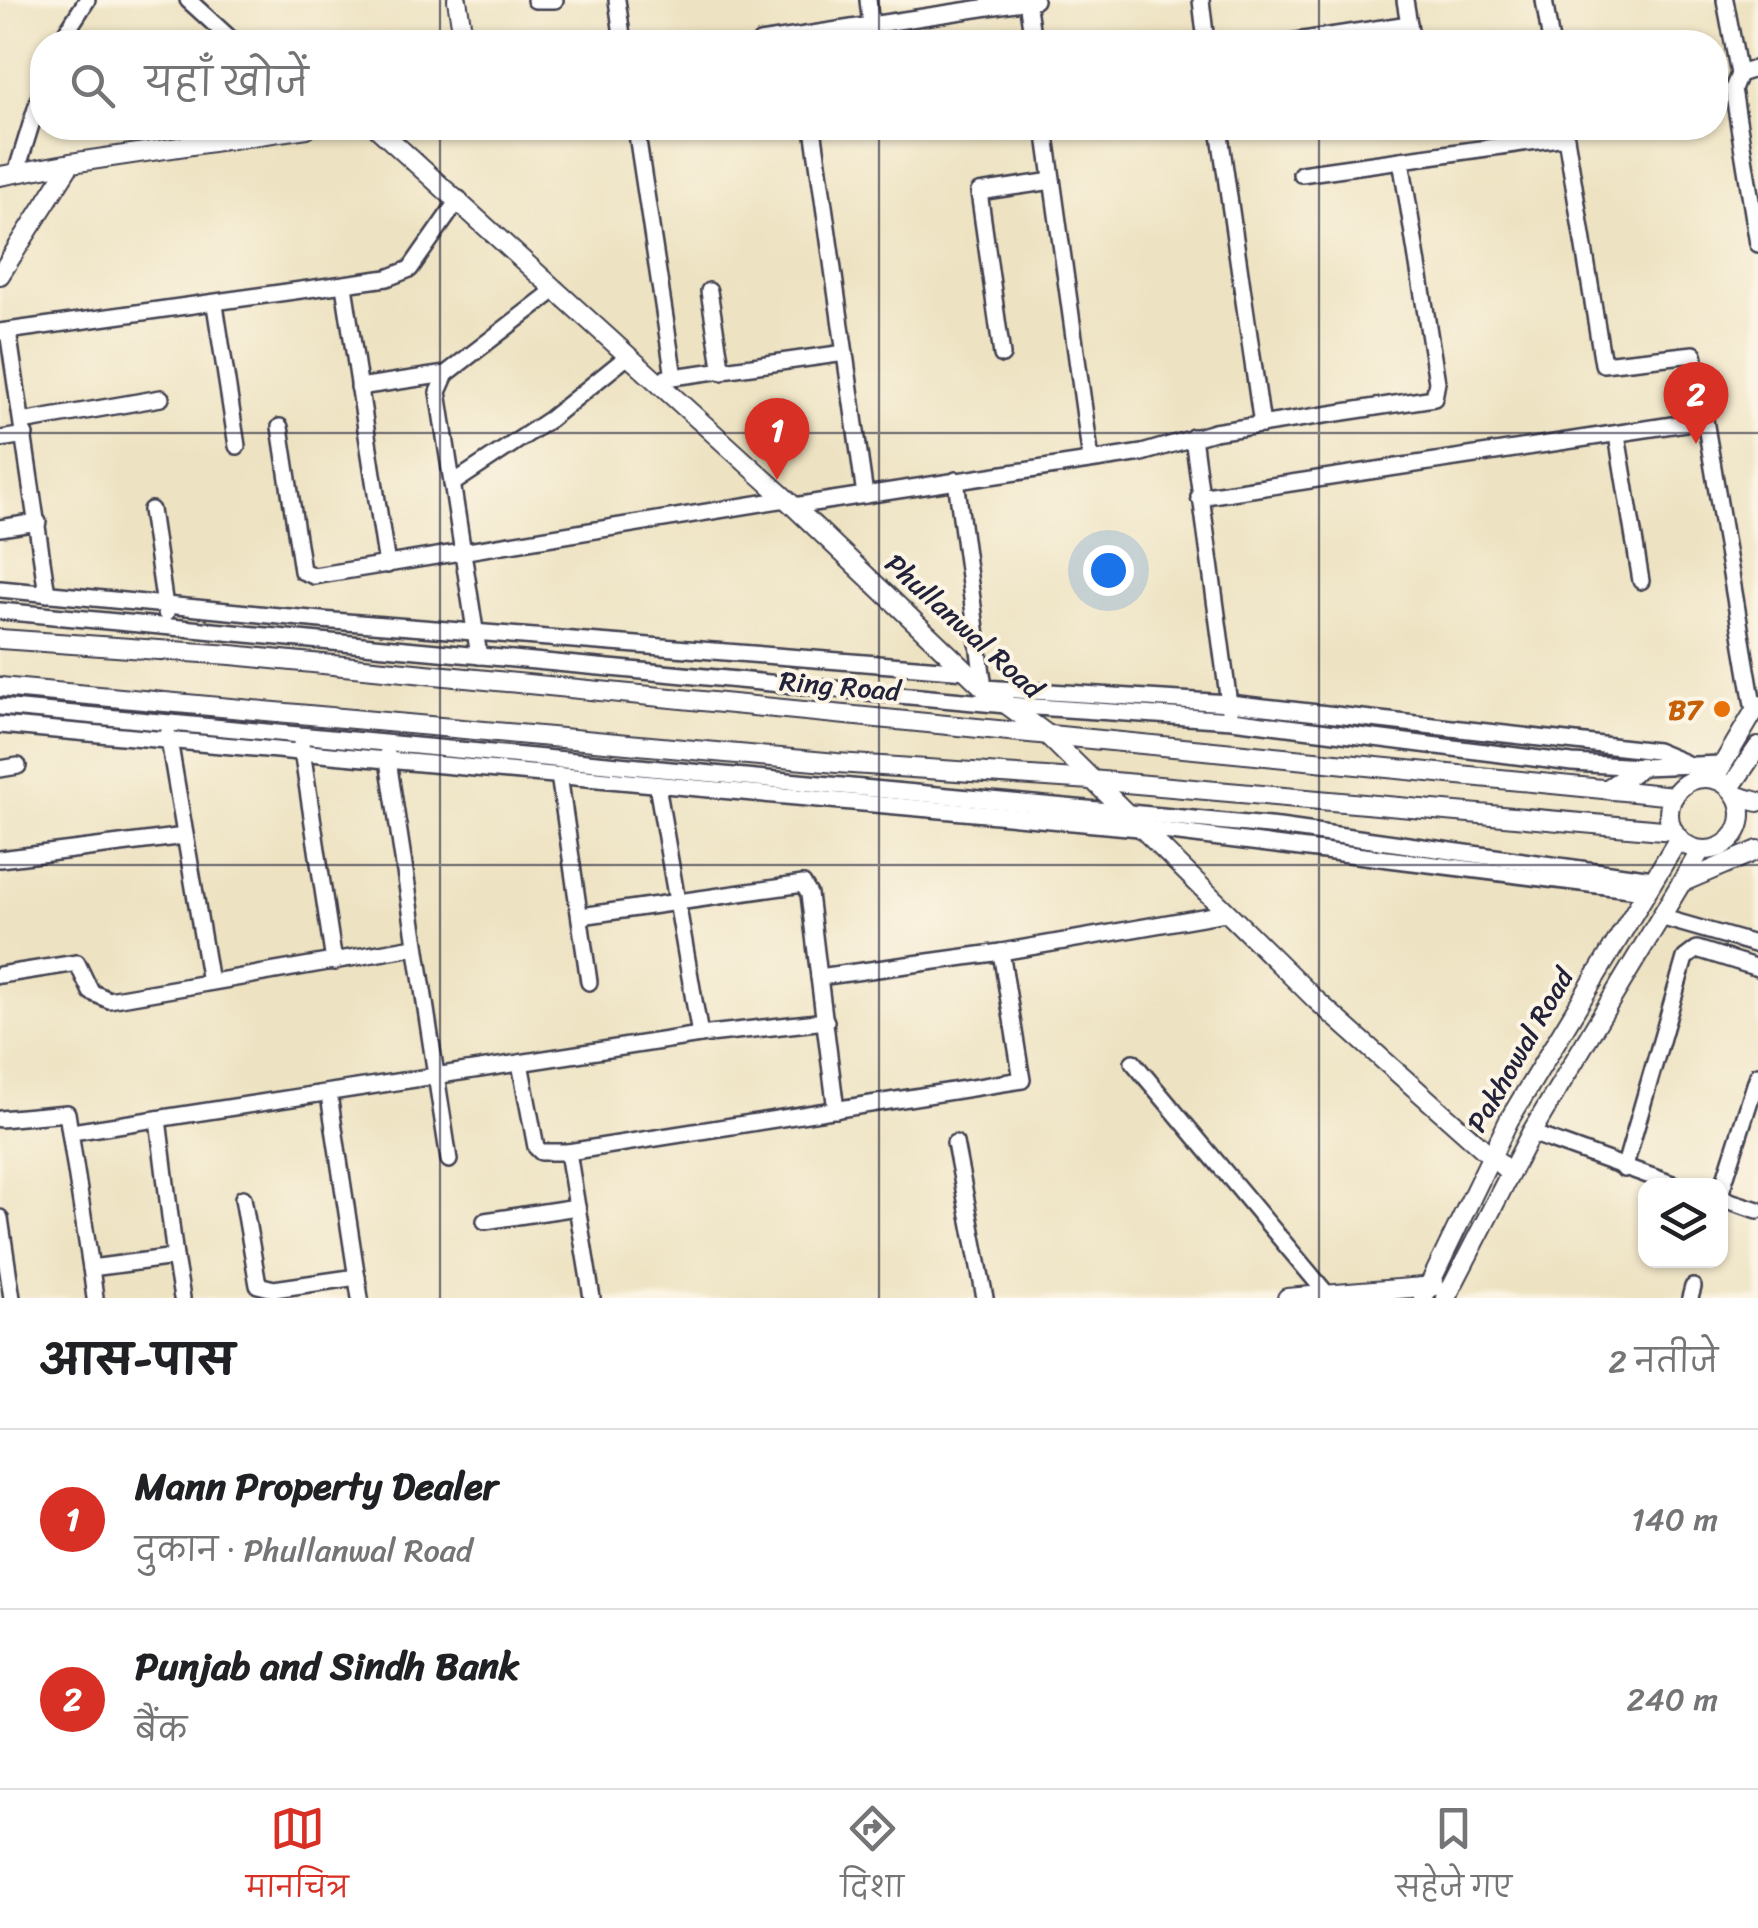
<!DOCTYPE html>
<html lang="hi">
<meta charset="utf-8">
<style>
body{margin:0;font-family:Sriracha,"Playpen Sans Deva",sans-serif;background:#f2f2f2;color:#202124}
.controls{position:absolute;right:30px;bottom:30px;display:grid;overflow:hidden;border-radius:20px;box-shadow:0 2px 8px #0004}
.controls button{width:90px;height:90px;display:grid;place-items:center;padding:0;border:0;border-bottom:2px solid #e0e0e0;background:#fff;color:#202124;font:50px sans-serif}
.you{position:absolute;left:1108px;top:570px;width:35px;height:35px;margin:-25px;border:8px solid #fff;border-radius:50%;background:#1a73e8;box-shadow:0 0 0 15px #1a73e833}
.badge{display:grid;place-items:center;width:65px;height:65px;border-radius:50%;background:#d93025;color:#fff;font-size:32px;font-weight:700}
.pin{position:absolute;translate:-50% -82px;filter:drop-shadow(0 2px 5px #0008)}
.pin::after{content:'';position:absolute;top:52px;width:35px;height:30px;background:inherit;clip-path:polygon(0 0,100% 0,50% 100%)}
.list{margin:0;padding:0;list-style:none}
h2{display:flex;justify-content:space-between;align-items:center;height:130px;margin:0;padding:0 40px;font-size:42px}
h2 small{font-size:32px;font-weight:400;color:#757577}
.list li{display:grid;grid-template-columns:65px 1fr auto;gap:30px;align-items:center;box-sizing:border-box;height:180px;padding:0 40px;border-top:2px solid #e0e0e0}
.list b{display:block;font-size:38px;white-space:nowrap}
.list p{margin:0;font-size:32px;white-space:nowrap;color:#757577}
.list em{font-size:32px;font-style:normal;color:#757577}
.icon{flex:none;width:55px;height:55px;fill:none;stroke:currentColor;stroke-width:2;stroke-linecap:round;stroke-linejoin:round}
.map{position:relative;flex:none;width:1758px;height:1298px;overflow:hidden}
.search{position:absolute;background:#fff;box-shadow:0 2px 8px #0004;left:30px;right:30px;top:30px;height:110px;display:flex;align-items:center;gap:25px;box-sizing:border-box;padding:0 35px;border-radius:40px;color:#757577;font-size:38px}
.sheet{height:490px;background:#fff}
nav{display:flex;justify-content:space-around;align-items:center;box-sizing:border-box;height:140px;border-top:2px solid #e0e0e0;background:#fff;font-size:28px;color:#757577}
nav a{display:grid;justify-items:center;gap:5px}
nav .on{color:#d93025}
.map>svg:first-child{display:block}
.lines{fill:none;stroke-linecap:round;stroke-linejoin:round}
.minor-casing{stroke:#403f4f;stroke-width:20}
.tertiary-casing{stroke:#403f4f;stroke-width:22}
.minor{stroke:#fff;stroke-width:15}
.tertiary{stroke:#fff;stroke-width:18}
.grid{fill:none;stroke:#22223b;stroke-width:2.5;stroke-opacity:0.55}
.food-dot{fill:#e8710a;stroke:#fcf5e5;stroke-width:4}
.labels{text-anchor:middle;dominant-baseline:central;stroke-width:8;stroke-linejoin:round;paint-order:stroke}
.street-label{font-size:28px;fill:#22223b;stroke:#fcf5e5}
.food-label{font-size:28px;font-weight:bold;fill:#c56008;stroke:#fcf5e5;text-anchor:end}
</style>
<div class="map">
<svg width="1758" height="1298" viewBox="0 0 1758 1298">
<rect width="100%" height="100%" fill="#fcf5e5"/>
<filter id="ink" filterUnits="userSpaceOnUse"><feTurbulence type="fractalNoise" baseFrequency=".01" numOctaves="2"/><feDisplacementMap in="SourceGraphic" scale="20" xChannelSelector="R" yChannelSelector="G"/><feConvolveMatrix kernelMatrix="1 2 1 2 8 2 1 2 1" color-interpolation-filters="sRGB"/></filter>
<filter id="wash" filterUnits="userSpaceOnUse"><feTurbulence type="fractalNoise" baseFrequency=".0048" numOctaves="4" result="noise"/><feDisplacementMap in="SourceGraphic" scale="40" xChannelSelector="R" yChannelSelector="G"/><feGaussianBlur stdDeviation="2.25" result="paint"/><feColorMatrix in="noise" values="0 0 0 0 0 0 0 0 0 0 0 0 0 0 0 0 0 1.4 0 .05"/><feComposite in="paint" operator="in"/></filter>
<g filter="url(#wash)">
<rect width="100%" height="100%" fill="#ede2c1"/>
</g>
<g filter="url(#ink)">
<g class="lines">
<defs>
<g id="minor">
<path d="M188 0 234 42"/>
<path d="M535 0H555"/>
<path d="M617 0 623 42"/>
<path d="M1027 0 1033 42"/>
<path d="M1201 0 1206 42"/>
<path d="M1405 0 1412 42"/>
<path d="M1544 0 1551 42"/>
<path d="M1725 0 1739 74"/>
<path d="M871 25 1035 0"/>
<path d="M60 42 87 0"/>
<path d="M760 42 871 25 868 0"/>
<path d="M1290 42 1409 24"/>
<path d="M1758 68 1739 74 1733 89 1758 244"/>
<path d="M636 128 674 377"/>
<path d="M1045 128 1091 460"/>
<path d="M1219 128 1262 425"/>
<path d="M16 173 42 89"/>
<path d="M1301 174 1401 160"/>
<path d="M344 286 387 565"/>
<path d="M709 291 722 372"/>
<path d="M215 305 237 446"/>
<path d="M8 331 47 594"/>
<path d="M0 332 387 278 410 269 459 199"/>
<path d="M1002 355 979 192 1052 181"/>
<path d="M666 378 845 353"/>
<path d="M359 387 446 374"/>
<path d="M22 422 161 398"/>
<path d="M280 427 301 564 302 571 314 576 786 499"/>
<path d="M1617 435 1641 581"/>
<path d="M1193 437 1230 711"/>
<path d="M0 439 25 435"/>
<path d="M956 480 984 688 1229 703 1656 751 1685 763"/>
<path d="M452 484 550 419 628 356"/>
<path d="M865 495 1142 453 1214 432 1434 398 1437 382 1401 160 1566 137 1603 364 1694 354 1705 420"/>
<path d="M1199 497 1705 420 1754 711"/>
<path d="M794 506 865 495 813 128"/>
<path d="M151 510 166 613"/>
<path d="M0 528 38 522"/>
<path d="M0 589 321 620 966 671"/>
<path d="M0 611 1006 705 1232 720 1572 763 1641 767 1722 764"/>
<path d="M479 656 438 392 446 374 556 289"/>
<path d="M0 707 1279 827 1653 879"/>
<path d="M0 725 1139 828 1645 891"/>
<path d="M168 734 210 982"/>
<path d="M301 744 334 962"/>
<path d="M387 754 449 1160"/>
<path d="M0 769 18 766"/>
<path d="M559 775 589 982"/>
<path d="M657 785 700 1035"/>
<path d="M0 859 185 836"/>
<path d="M581 916 803 884 809 894 819 977"/>
<path d="M1660 917 1758 945"/>
<path d="M0 975 77 963 91 992 109 1000 414 947"/>
<path d="M1133 1062 1326 1293"/>
<path d="M520 1063 536 1147 541 1152H568"/>
<path d="M329 1095 360 1298"/>
<path d="M836 1110 819 977 1001 952"/>
<path d="M0 1119 67 1113 91 1268 175 1257 182 1298"/>
<path d="M158 1119 175 1257"/>
<path d="M72 1132 700 1035 826 1021"/>
<path d="M1531 1133 1678 1186"/>
<path d="M955 1143 985 1298"/>
<path d="M1624 1169 1685 958 1697 949 1758 968"/>
<path d="M1720 1195 1758 1075"/>
<path d="M243 1198 258 1285 274 1289 357 1277"/>
<path d="M1720 1198 1758 1210"/>
<path d="M0 1218 12 1298"/>
<path d="M485 1221 577 1207"/>
<path d="M91 1268 95 1298"/>
<path d="M592 1298 568 1152 1022 1080 1001 952 1225 913"/>
<path d="M1690 1298 1693 1287"/>
</g>
<g id="tertiary">
<path d="M457 0 464 42"/>
<path d="M377 128 786 499 984 688 1044 732 1316 1000 1509 1172"/>
<path d="M0 176 71 163"/>
<path d="M0 275 71 163 307 128"/>
<path d="M0 639 231 655 1674 796"/>
<path d="M0 687 837 763 1091 780 1674 831"/>
<circle cx="1705" cy="814" r="36"/>
<path d="M1714 779 1758 705"/>
<path d="M1730 788 1758 747"/>
<path d="M1607 789 1641 767"/>
<path d="M1737 796 1758 802"/>
<path d="M1681 883 1758 850"/>
<path d="M1287 1298 1435 1286"/>
<path d="M1423 1298 1509 1120 1679 838"/>
<path d="M1446 1298 1531 1133 1701 850"/>
</g>
</defs>
<use href="#minor" class="minor-casing"/>
<use href="#tertiary" class="tertiary-casing"/>
<use href="#minor" class="minor"/>
<use href="#tertiary" class="tertiary"/>
</g>
</g>
<path class="grid" d="M440 0V42M879 0V42M1319 0V42M440 128V1298M879 128V1298M1319 128V1298M0 433H1758M0 865H1758"/>
<circle class="food-dot" cx="1722" cy="709" r="10"/>
<g class="labels">
<g class="street-label">
<text transform="translate(964 626) rotate(42)">Phullanwal Road</text>
<text transform="translate(840 686) rotate(5)">Ring Road</text>
<text transform="translate(1520 1050) rotate(-60)">Pakhowal Road</text>
</g>
<g class="food-label">
<text x="1702" y="709">B7</text>
</g>
</g>
</svg>
<div class="controls">
<button><svg class="icon" aria-label="layers" viewBox="0 0 24 24"><path d="M12 4l9 5-9 5-9-5zM3 14l9 5 9-5"/></svg></button>
</div>
<div class="you"></div>
<div class="pin badge" style="left:777px;top:480px">1</div>
<div class="pin badge" style="left:1696px;top:444px">2</div>
<div class="search"><svg class="icon" aria-label="search" viewBox="0 0 24 24"><circle cx="10" cy="10" r="6"/><path d="M15 15l6 6"/></svg>यहाँ खोजें</div>
</div>
<section class="sheet">
<h2>आस-पास<small>2 नतीजे</small></h2>
<ul class="list">
<li><span class="badge">1</span><div><b>Mann Property Dealer</b><p>दुकान · Phullanwal Road</p></div><em>140 m</em></li>
<li><span class="badge">2</span><div><b>Punjab and Sindh Bank</b><p>बैंक</p></div><em>240 m</em></li>
</ul>
</section>
<nav>
<a class="on"><svg class="icon" aria-label="map" viewBox="0 0 24 24"><path d="M3 6l6-2 6 2 6-2v14l-6 2-6-2-6 2zM9 4v14M15 6v14"/></svg>मानचित्र</a>
<a><svg class="icon" aria-label="directions" viewBox="0 0 24 24"><path d="M12 3l9 9-9 9-9-9zM9 14v-3h6M13 9l2 2-2 2"/></svg>दिशा</a>
<a><svg class="icon" aria-label="saved" viewBox="0 0 24 24"><path d="M7 4h10v16l-5-4-5 4z"/></svg>सहेजे गए</a>
</nav>
